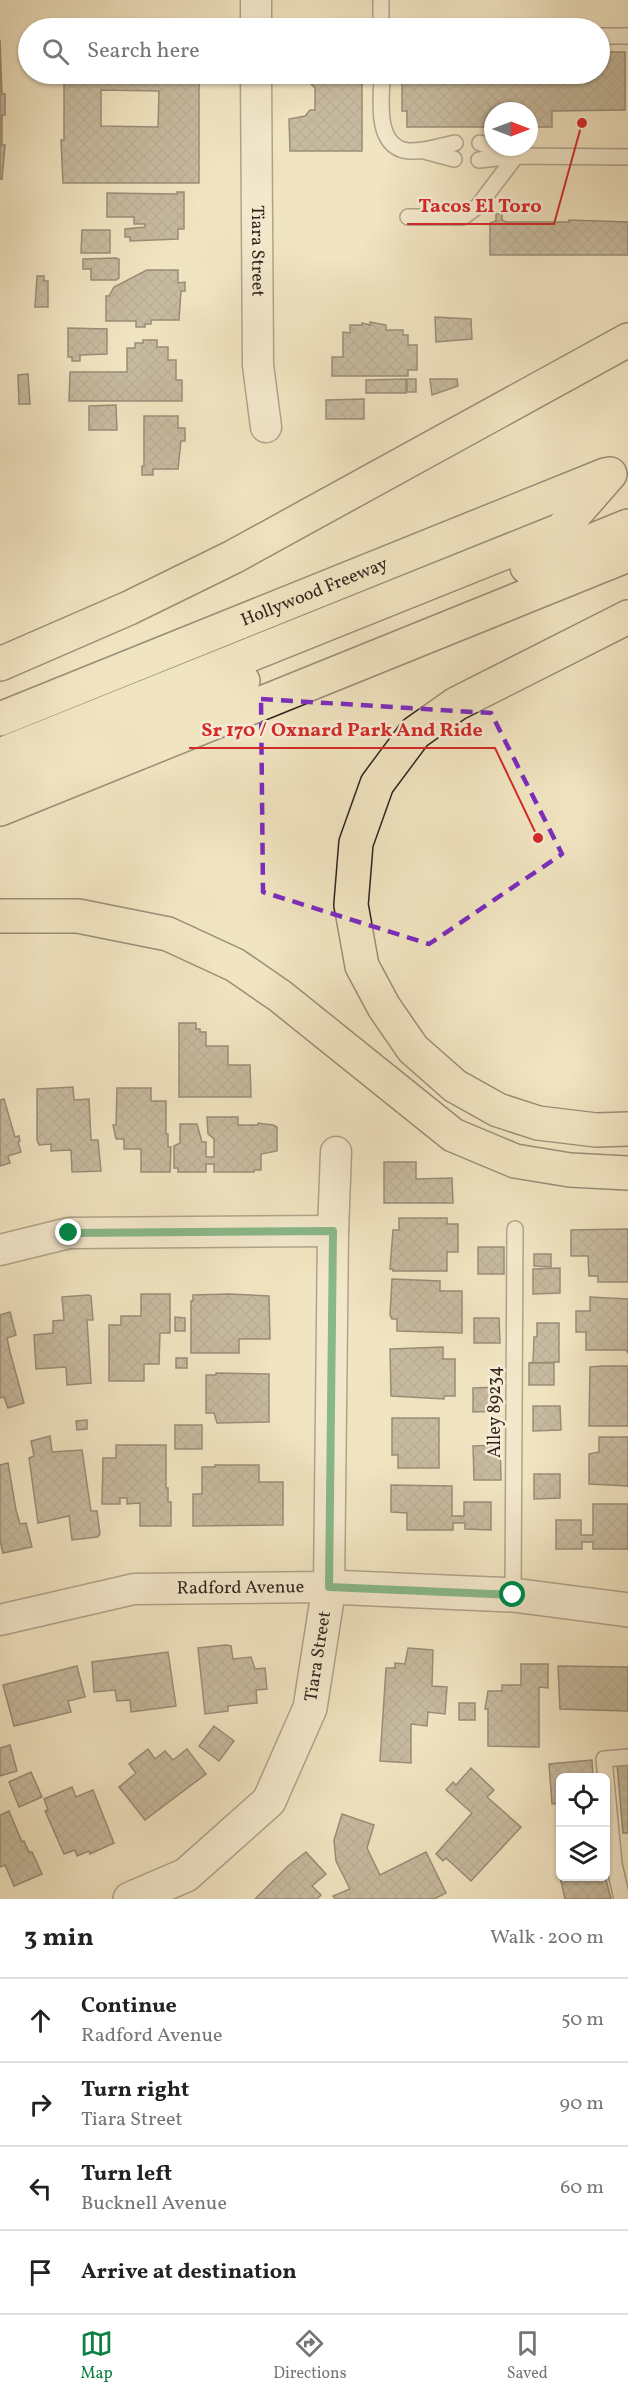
<!DOCTYPE html>
<meta charset="utf-8">
<style>
body{margin:0;font-family:Vollkorn,serif;background:#f2f2f2;color:#222}
.controls{position:absolute;right:18px;bottom:18px;display:grid;overflow:hidden;border-radius:9px;box-shadow:0 2px 4px #0004}
.controls button{width:54px;height:54px;display:grid;place-items:center;padding:0;border:0;border-bottom:2px solid #e0e0e0;background:#fff;color:#222;font:30px sans-serif}
.compass{position:absolute;left:484px;top:102px;width:54px;height:54px;border-radius:50%;background:#fff;box-shadow:0 2px 4px #0004;rotate:90deg}
.stop{position:absolute;width:18px;height:18px;margin:-14px;border:4px solid #0b8043;border-radius:50%;background:#fff}
.stop.end{background:#0b8043;border-color:#fff;box-shadow:0 2px 6px #0008}
.list{margin:0;padding:0;list-style:none}
h2{display:flex;justify-content:space-between;align-items:center;height:78px;margin:0;padding:0 24px;font-size:26px}
h2 small{font-size:20px;font-weight:400;color:#767676}
.list li{display:grid;grid-template-columns:39px 1fr auto;gap:18px;align-items:center;box-sizing:border-box;height:84px;padding:0 24px;border-top:2px solid #e0e0e0}
.list b{display:block;font-size:22px;white-space:nowrap}
.list p{margin:0;font-size:20px;white-space:nowrap;color:#767676}
.list em{font-size:20px;font-style:normal;color:#767676}
.icon{flex:none;width:33px;height:33px;fill:none;stroke:currentColor;stroke-width:2;stroke-linecap:round;stroke-linejoin:round}
.map{position:relative;flex:none;width:628px;height:1899px;overflow:hidden}
.search{position:absolute;background:#fff;box-shadow:0 2px 4px #0004;left:18px;right:18px;top:18px;height:66px;display:flex;align-items:center;gap:15px;box-sizing:border-box;padding:0 21px;border-radius:33px;color:#767676;font-size:22px}
.sheet{height:414px;background:#fff}
nav{display:flex;justify-content:space-around;align-items:center;box-sizing:border-box;height:84px;border-top:2px solid #e0e0e0;background:#fff;font-size:16px;color:#767676}
nav a{display:grid;justify-items:center;gap:3px}
nav .on{color:#0b8043}
.map>svg:first-child{display:block}
.building{fill:url(#building-cross-hatch);stroke:#322520;stroke-width:1.5;fill-rule:evenodd}
.lines{fill:none;stroke-linecap:round;stroke-linejoin:round}
.service-casing{stroke:#625548;stroke-width:18}
.minor-casing{stroke:#625548;stroke-width:33}
.tertiary-casing{stroke:#625548;stroke-width:36}
.motorway-casing{stroke:#322520;stroke-width:36}
.service{stroke:#f6edd7;stroke-width:15}
.minor{stroke:#f6edd7;stroke-width:30}
.tertiary{stroke:#f6edd7;stroke-width:33}
.motorway{stroke:#f1e4c1;stroke-width:33}
.route{stroke:#0b8043;stroke-width:8}
.marked{fill:none;stroke:#7b2cbf;stroke-width:4.5;stroke-dasharray:12 8;stroke-linejoin:round}
.labels{text-anchor:middle;dominant-baseline:central;stroke-width:5;stroke-linejoin:round;paint-order:stroke}
.street-label{font-size:18px;fill:#322520;stroke:#f6edd7}
.leader{fill:none;stroke:#d62828;stroke-width:2}
.callout-dot{fill:#d62828;stroke:#f6edd7;stroke-width:2}
.callout-label{font-size:20px;text-anchor:middle;font-weight:bold;fill:#d62828;stroke:#f6edd7;stroke-width:5;stroke-linejoin:round;paint-order:stroke}
</style>
<div class="map">
<svg width="628" height="1899" viewBox="0 0 628 1899">
<defs>
<pattern id="building-cross-hatch" width="8" height="8" patternUnits="userSpaceOnUse" patternTransform="scale(1.5)"><rect width="8" height="8" fill="#958874"/><path d="M0 0l8 8M0 8l8-8" fill="none" stroke="#7a6f5f"/></pattern>
</defs>
<rect width="100%" height="100%" fill="#f1e4c1"/>
<filter id="stains"><feTurbulence type="fractalNoise" baseFrequency=".00333" numOctaves="4"/><feColorMatrix values="0 0 0 0 .2 0 0 0 0 .09 0 0 0 0 .02 0 0 0 .5 -.17"/></filter>
<radialGradient id="worn" r=".72"><stop offset=".6" stop-color="#630" stop-opacity="0"/><stop offset="1" stop-color="#630" stop-opacity=".3"/></radialGradient>
<g class="building">
<path d="M320 25H356V28H314Z"/>
<path d="M0 40 2 94H5V115H2V145H5L2 179H0Z"/>
<path d="M600 52H625V110L552 111V127H529V111H493V127H407V111H402V74H600Z"/>
<path d="M62 74H199V183H63L61 140H64V79H62ZM101 90 159 91 158 127 101 126Z"/>
<path d="M311 74H362V151H290L289 119 305 116 310 110H315V88L311 84Z"/>
<path d="M177 192H184V229H178V239L130 241V237H125V229L145 227V224H134V217H107V193L177 194Z"/>
<path d="M496 214H502V220L506 222H569V220L628 222V255H490V223L496 221Z"/>
<path d="M82 230H110V253H81Z"/>
<path d="M116 258 119 259V278L116 280H91V269H83V259Z"/>
<path d="M147 270H178V283L185 282V291H181L179 320H151V324H145V327H136V321H106V296H109L114 287Z"/>
<path d="M37 276H44V281H48V307H35Z"/>
<path d="M435 317 471 319 472 339 436 342Z"/>
<path d="M370 322 386 325V330H403V335H408V345H417V370H408V376H332V357H343V332L350 333V325H362V323L370 325Z"/>
<path d="M68 328 107 329V354L80 355V361H72V357H68Z"/>
<path d="M143 340H157V347H168V360H176V380H182V401H69L70 372H127V348H135V343H143Z"/>
<path d="M28 374 30 404H19L18 375Z"/>
<path d="M406 379V393H366V380Z"/>
<rect x="407" y="379" width="9" height="13"/>
<path d="M430 379H457L458 386 432 395Z"/>
<path d="M364 399V419H326V400Z"/>
<path d="M116 405 117 430H89V406Z"/>
<path d="M144 416H178V428H185V441H181L178 469H153V475H142V466H144Z"/>
<path d="M179 1023H196V1029H200V1032H206V1046H228V1065H250L251 1097H179Z"/>
<path d="M73 1087 74 1100 89 1099 91 1140H98L101 1171 72 1172 71 1150 51 1151V1144L39 1145 37 1140V1089Z"/>
<path d="M117 1088H151V1101H166V1134H168V1147H171L170 1172H141V1149H124V1139H116L113 1125H116Z"/>
<path d="M4 1099 15 1137 19 1136 20 1141 18 1142 21 1152 8 1156 10 1163 0 1166V1100Z"/>
<path d="M207 1117H238V1125H258V1123L273 1125 277 1127V1151L261 1154V1170H254V1172H214V1164H206V1172H178V1168H174V1146L180 1143V1124H197L202 1142H206V1157H214V1139L208 1134Z"/>
<path d="M384 1162H416V1179L452 1178 453 1203H384Z"/>
<path d="M399 1218H447V1224H458V1252H447V1271H393V1269H390L393 1230H399Z"/>
<path d="M628 1229V1282H598V1276H589L588 1256H571V1230Z"/>
<rect x="478" y="1247" width="26" height="27"/>
<path d="M534 1254H551V1267L534 1266Z"/>
<path d="M560 1268V1293L533 1294V1269Z"/>
<path d="M392 1279 440 1281V1291H462V1333L397 1331V1319H392L390 1315Z"/>
<path d="M141 1294H170V1333H160L159 1364H144V1381H109V1325H121V1316H141Z"/>
<path d="M229 1294 269 1296 270 1339H239V1353H191V1301H193V1295Z"/>
<path d="M88 1295 91 1296 93 1320H87L91 1383 67 1385 66 1367 36 1369 34 1335 53 1333V1321L64 1320 62 1297Z"/>
<path d="M590 1297 628 1299V1353L626 1350H586V1332H576V1311H590Z"/>
<path d="M10 1312 16 1335 7 1338 10 1352 24 1403 8 1408 4 1397 0 1398V1315Z"/>
<path d="M175 1317 185 1318V1331H175Z"/>
<path d="M474 1318H499L500 1343H474Z"/>
<path d="M537 1323H559V1362L529 1363 533 1362 534 1337H537Z"/>
<path d="M443 1347V1359H455V1396H444V1399L391 1396 390 1349Z"/>
<rect x="176" y="1358" width="11" height="10"/>
<rect x="529" y="1363" width="25" height="22"/>
<path d="M602 1366H628V1426H589L590 1367Z"/>
<path d="M216 1373 269 1374V1422L217 1423 214 1413H206V1375H216Z"/>
<path d="M500 1387V1411L473 1412V1388Z"/>
<path d="M533 1406H560L561 1430 533 1431Z"/>
<path d="M392 1418H439V1468H398V1455H392Z"/>
<path d="M87 1420V1429L77 1430 76 1421Z"/>
<rect x="175" y="1425" width="27" height="24"/>
<path d="M50 1436 52 1452 82 1450 91 1511H97L100 1534 98 1537 72 1540 69 1516 38 1523 29 1458 34 1456 31 1441Z"/>
<path d="M599 1437H628V1486L589 1484V1454L599 1452Z"/>
<path d="M116 1445H166V1488H168V1502H171V1526H140V1503L127 1504V1498H120V1504H102L103 1458H116Z"/>
<path d="M500 1445 501 1480H474L473 1446Z"/>
<path d="M8 1463 16 1510 20 1524 26 1523 32 1547 3 1553 0 1540V1465Z"/>
<path d="M215 1465H259V1482H283V1525L193 1526V1494H202V1467H215Z"/>
<path d="M534 1474H560V1498L534 1499Z"/>
<path d="M391 1485 452 1486V1516H464V1502H491V1530L465 1529V1523H453V1530H407V1513L391 1512Z"/>
<path d="M593 1504H628V1549H593V1542H582V1549H556V1520H581V1535H593Z"/>
<path d="M226 1645 231 1646 233 1659 251 1657 255 1669 265 1668 267 1689 256 1690 257 1703 228 1706V1711L205 1714 198 1648Z"/>
<path d="M408 1648 433 1650 432 1686 447 1687 445 1714 428 1712 427 1726 411 1724V1763L380 1761 386 1668H395V1663L405 1664Z"/>
<path d="M168 1652 176 1706 131 1712 130 1700 117 1701 115 1690 94 1692 92 1662Z"/>
<path d="M521 1664H548V1688L539 1687V1747L488 1746V1709H485L488 1691H502V1685H521Z"/>
<path d="M77 1666 85 1697 68 1701 71 1712 14 1726 3 1685Z"/>
<path d="M558 1666 628 1667V1711L560 1709Z"/>
<rect x="459" y="1703" width="16" height="17"/>
<path d="M214 1726 234 1741 219 1761 199 1746Z"/>
<path d="M10 1745 17 1771 0 1776V1748Z"/>
<path d="M148 1749 155 1759 165 1751 173 1760 187 1749 206 1774 145 1820 119 1787 136 1773 129 1764Z"/>
<path d="M592 1760 593 1778H560V1803L552 1804 549 1764Z"/>
<path d="M628 1763V1833H623L617 1764Z"/>
<path d="M471 1768 494 1790 487 1797 521 1827 471 1881 446 1858 443 1861 436 1854 472 1813 446 1790 453 1782 456 1785Z"/>
<path d="M31 1772 42 1797 19 1807 9 1782Z"/>
<path d="M72 1787 76 1797 93 1790 114 1843 90 1854 89 1851 77 1856 75 1850 64 1854 45 1811 48 1810 44 1799Z"/>
<path d="M9 1811 22 1842 24 1841 29 1852H32L42 1874 14 1886 5 1865 0 1867V1815Z"/>
<path d="M342 1814 374 1825 367 1848 380 1875 426 1852 446 1893 434 1899H335L333 1896 350 1889 336 1861 334 1840Z"/>
<path d="M306 1852 326 1874 312 1886 321 1895 317 1899H255L288 1866Z"/>
<path d="M560 1863V1876H605L611 1899H565L557 1864Z"/>
</g>
<g class="lines">
<defs>
<g id="service">
<path d="M381 0V28"/>
<path d="M600 36H628"/>
<path d="M382 74C382 96 374 141 403 150 418 154 440 146 455 143"/>
<path d="M480 143 510 154"/>
<path d="M424 151 454 159"/>
<path d="M479 160 516 156 628 157"/>
<path d="M408 217H463L478 206 516 156"/>
<path d="M513 1595 515 1229"/>
<path d="M622 1899 614 1864 604 1759 628 1757"/>
</g>
<g id="minor">
<path d="M256 0V28"/>
<path id="s1" d="M256 74 258 365 266 427"/>
<path d="M0 1250 69 1233 333 1231"/>
<path id="s2" d="M0 1620 134 1589 329 1587 333 1231 336 1152"/>
</g>
<g id="tertiary">
<path id="s3" d="M130 1899 186 1875 269 1801 310 1708 329 1587 513 1595 628 1610"/>
</g>
<g id="motorway">
<path d="M527 567 628 526"/>
<path d="M628 617 456 704 415 733 377 784 356 843 351 905 362 966 384 1007 413 1049 455 1086 498 1110 538 1123 596 1130 628 1129"/>
<path d="M0 664 129 608 233 557 628 340"/>
<path id="s4" d="M0 719 605 475"/>
<path d="M0 755 561 530 610 474"/>
<path d="M0 780 243 681"/>
<path d="M0 809 628 555"/>
<path d="M0 916H78L168 934 235 965 280 996 453 1135 515 1161 570 1170 628 1173"/>
</g>
</defs>
<use href="#service" class="service-casing"/>
<use href="#minor" class="minor-casing"/>
<use href="#tertiary" class="tertiary-casing"/>
<use href="#motorway" class="motorway-casing"/>
<use href="#service" class="service"/>
<use href="#minor" class="minor"/>
<use href="#tertiary" class="tertiary"/>
<use href="#motorway" class="motorway"/>
</g>
<g class="lines">
<path class="route" d="M69 1233 333 1231 329 1587 513 1595"/>
</g>
<path d="M0 0H628V1899H0ZM261 699 491 713 562 854 429 944 263 892Z" fill="#f1e4c1" fill-opacity=".55" fill-rule="evenodd"/>
<path class="marked" d="M261 699 491 713 562 854 429 944 263 892Z"/>
<g class="labels">
<g class="street-label">
<text stroke="none"><textPath href="#s1" startOffset="177">Tiara Street</textPath></text>
<text stroke="none"><textPath href="#s4" startOffset="339">Hollywood Freeway</textPath></text>
<text transform="translate(495 1412) rotate(-90)">Alley 89234</text>
<text stroke="none"><textPath href="#s2" startOffset="244">Radford Avenue</textPath></text>
<text stroke="none"><textPath href="#s3" startOffset="326">Tiara Street</textPath></text>
</g>
</g>
<path class="leader" d="M582 123L554 224H407M538 838L495 748H189"/>
<g class="callout-dot">
<circle cx="582" cy="123" r="6"/>
<circle cx="538" cy="838" r="6"/>
</g>
<g class="callout-label">
<text x="480" y="212">Tacos El Toro</text>
<text x="342" y="736">Sr 170 / Oxnard Park And Ride</text>
</g>
<rect width="100%" height="100%" filter="url(#stains)"/>
<rect width="100%" height="100%" fill="url(#worn)"/>
</svg>
<div class="controls">
<button><svg class="icon" aria-label="locate" viewBox="0 0 24 24"><circle cx="12" cy="12" r="6"/><path d="M12 2v4M12 18v4M2 12h4M18 12h4"/></svg></button>
<button><svg class="icon" aria-label="layers" viewBox="0 0 24 24"><path d="M12 4l9 5-9 5-9-5zM3 14l9 5 9-5"/></svg></button>
</div>
<svg class="compass" viewBox="-18 -18 36 36"><path d="M0-13l5 13h-10z" fill="#e53935"/><path d="M0 13l5-13h-10z" fill="#767676"/></svg>
<div class="stop" style="left:513px;top:1595px"></div>
<div class="stop end" style="left:69px;top:1233px"></div>
<div class="search"><svg class="icon" aria-label="search" viewBox="0 0 24 24"><circle cx="10" cy="10" r="6"/><path d="M15 15l6 6"/></svg>Search here</div>
</div>
<section class="sheet">
<h2>3 min<small>Walk · 200 m</small></h2>
<ul class="list">
<li><svg class="icon" aria-label="ahead" viewBox="0 0 24 24"><path d="M12 20V5M6 11l6-6 6 6"/></svg><div><b>Continue</b><p>Radford Avenue</p></div><em>50 m</em></li>
<li><svg class="icon" aria-label="right" viewBox="0 0 24 24"><path d="M7 20v-9h11M14 6l5 5-5 5"/></svg><div><b>Turn right</b><p>Tiara Street</p></div><em>90 m</em></li>
<li><svg class="icon" aria-label="left" viewBox="0 0 24 24"><path d="M17 20v-9H6M10 6l-5 5 5 5"/></svg><div><b>Turn left</b><p>Bucknell Avenue</p></div><em>60 m</em></li>
<li><svg class="icon" aria-label="arrive" viewBox="0 0 24 24"><path d="M6 21V4h12l-3 4 3 4H6"/></svg><div><b>Arrive at destination</b></div></li>
</ul>
</section>
<nav>
<a class="on"><svg class="icon" aria-label="map" viewBox="0 0 24 24"><path d="M3 6l6-2 6 2 6-2v14l-6 2-6-2-6 2zM9 4v14M15 6v14"/></svg>Map</a>
<a><svg class="icon" aria-label="directions" viewBox="0 0 24 24"><path d="M12 3l9 9-9 9-9-9zM9 14v-3h6M13 9l2 2-2 2"/></svg>Directions</a>
<a><svg class="icon" aria-label="saved" viewBox="0 0 24 24"><path d="M7 4h10v16l-5-4-5 4z"/></svg>Saved</a>
</nav>
